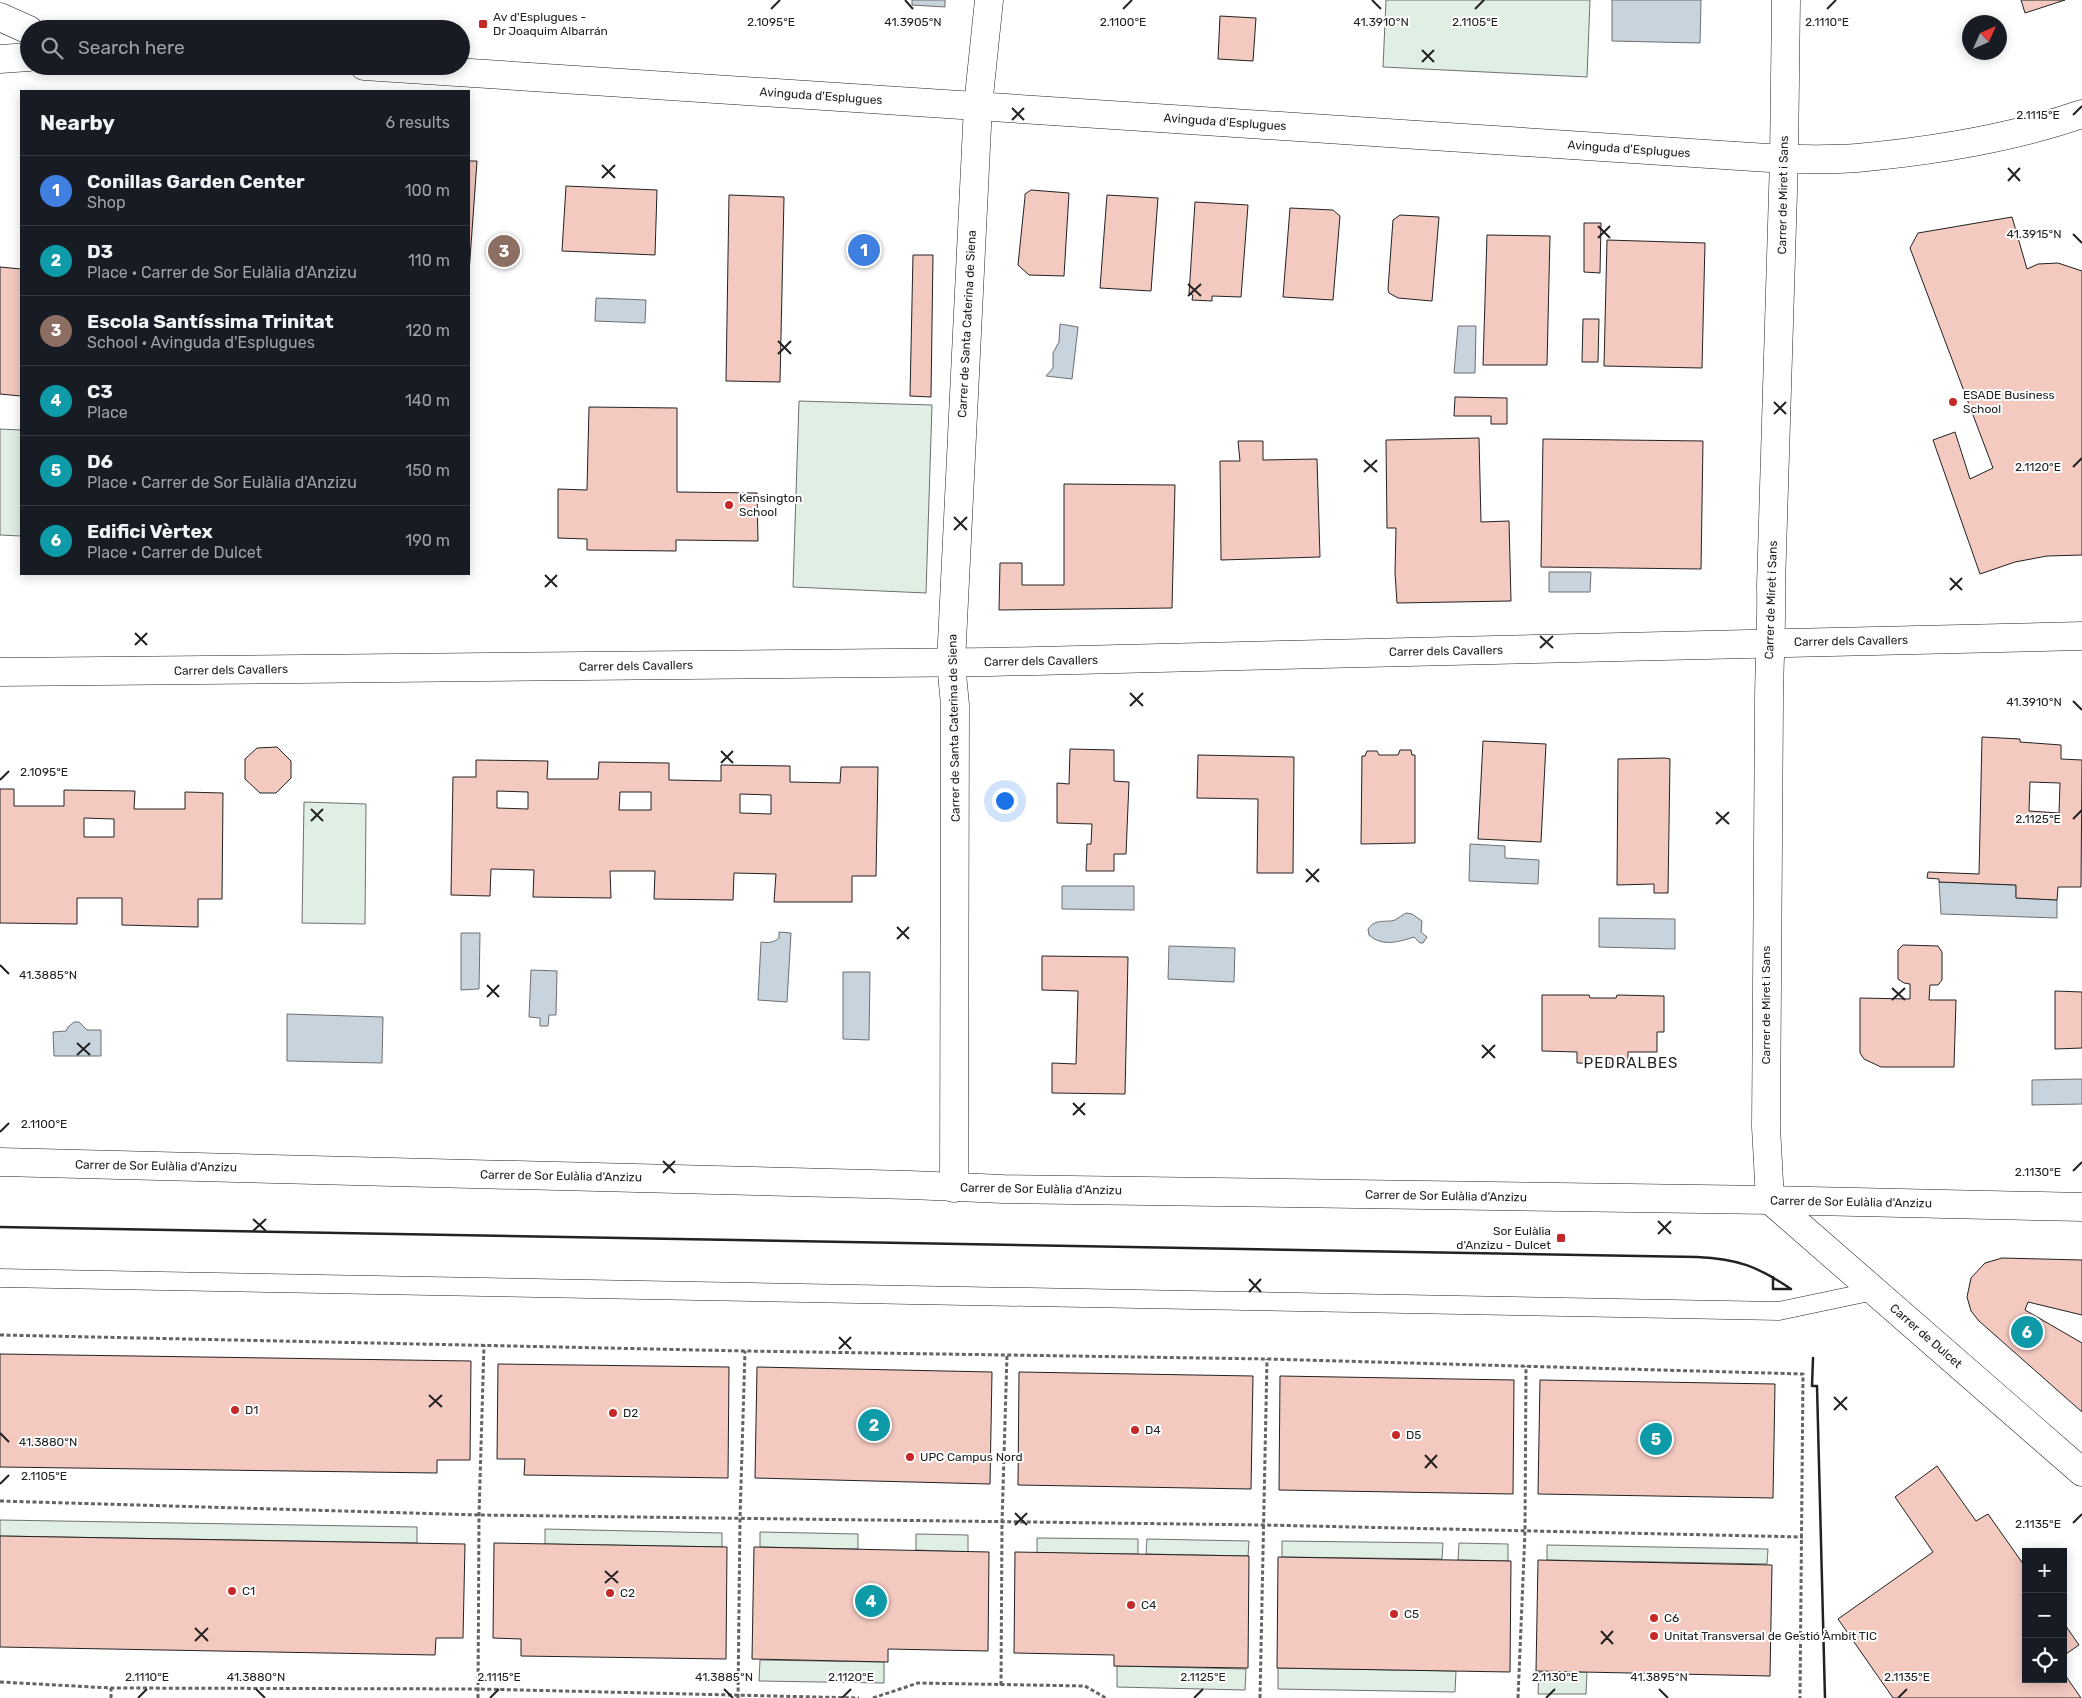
<!DOCTYPE html>
<meta charset="utf-8">
<style>
body{margin:0;font-family:Rubik,sans-serif;background:#20242c;color:#f1f3f6}
.controls{position:absolute;right:15px;bottom:15px;display:grid;overflow:hidden;border-radius:0px;box-shadow:0 2px 12px #0003}
.controls button{width:45px;height:45px;display:grid;place-items:center;padding:0;border:0;border-bottom:1px solid #363941;background:#171b24;color:#f1f3f6;font:25px sans-serif}
.compass{position:absolute;left:1962px;top:15px;width:45px;height:45px;border-radius:50%;background:#171b24;box-shadow:0 2px 12px #0003;rotate:45deg}
.you{position:absolute;left:1004px;top:800px;width:18px;height:18px;margin:-12px;border:4px solid #fff;border-radius:50%;background:#1a73e8;box-shadow:0 0 0 8px #1a73e833}
.badge{display:grid;place-items:center;width:32px;height:32px;border-radius:50%;background:#c62828;color:#fff;font-size:16px;font-weight:700}
.pin{position:absolute;translate:-50% -50%;border:2px solid #fff;box-shadow:0 1px 5px #0006}
.list{margin:0;padding:0;list-style:none}
h2{display:flex;justify-content:space-between;align-items:center;height:65px;margin:0;padding:0 20px;font-size:21px}
h2 small{font-size:16px;font-weight:400;color:#9ea1a6}
.list li{display:grid;grid-template-columns:32px 1fr auto;gap:15px;align-items:center;box-sizing:border-box;height:70px;padding:0 20px;border-top:1px solid #363941}
.list b{display:block;font-size:19px;white-space:nowrap}
.list p{margin:0;font-size:16px;white-space:nowrap;color:#9ea1a6}
.list em{font-size:16px;font-style:normal;color:#9ea1a6}
.icon{flex:none;width:28px;height:28px;fill:none;stroke:currentColor;stroke-width:2;stroke-linecap:round;stroke-linejoin:round}
.map{position:relative;flex:none;width:2082px;height:1698px;overflow:hidden}
.search{position:absolute;background:#171b24;box-shadow:0 2px 12px #0003;left:20px;top:20px;width:450px;height:55px;display:flex;align-items:center;gap:12px;box-sizing:border-box;padding:0 18px;border-radius:28px;color:#9ea1a6;font-size:19px}
.panel{position:absolute;background:#171b24;box-shadow:0 2px 12px #0003;left:20px;top:90px;width:450px;height:485px;border-radius:0px}
.map>svg:first-child{display:block}
.green{fill:#e0efe3;stroke:#6f6f6f}
.water{fill:#c7d3dd;stroke:#6f6f6f}
.building{fill:#f3c9c0;stroke:#222;fill-rule:evenodd}
.lines{fill:none;stroke-linecap:round;stroke-linejoin:round}
.service-casing{stroke:#222;stroke-width:19}
.minor-casing{stroke:#222;stroke-width:29}
.tertiary-casing{stroke:#222;stroke-width:29}
.path{stroke:#646464;stroke-width:3;stroke-dasharray:4 2.5;stroke-linecap:butt}
.service{stroke:#fff;stroke-width:18}
.minor{stroke:#fff;stroke-width:28}
.tertiary{stroke:#fff;stroke-width:28}
.wall{stroke:#222;stroke-width:2.5}
.ticks{fill:none;stroke:#222;stroke-width:2}
.poi-dot{fill:#c62828;stroke:#fff;stroke-width:2}
.labels{text-anchor:middle;dominant-baseline:central;stroke-width:4;stroke-linejoin:round;paint-order:stroke}
.poi-label{font-size:12px;fill:#222;stroke:#fff;text-anchor:start}
.street-label{font-size:12px;fill:#222;stroke:#fff}
.quarter-label{font-size:15px;letter-spacing:1px;fill:#222;stroke:#fff}
.ticks-label{font-size:12px;text-anchor:middle;fill:#222;stroke:#fff;stroke-width:4;stroke-linejoin:round;paint-order:stroke}
</style>
<div class="map">
<svg width="2082" height="1698" viewBox="0 0 2082 1698">
<rect width="100%" height="100%" fill="#fff"/>
<g class="green">
<path d="M1386 0H1590L1587 77 1383 67Z"/>
<path d="M799 401 932 405 926 593 793 587Z"/>
<path d="M0 429 21 430V536L0 535Z"/>
<path d="M304 802 366 804 365 924 302 923Z"/>
<path d="M0 1520 417 1527V1543L0 1536Z"/>
<path d="M545 1529 722 1533V1547L545 1544Z"/>
<path d="M760 1532 858 1534V1549L760 1547Z"/>
<path d="M916 1534 968 1535V1552L916 1550Z"/>
<path d="M1037 1538 1138 1539V1554L1037 1553Z"/>
<path d="M1147 1539 1249 1541 1248 1556 1146 1554Z"/>
<path d="M1282 1541 1443 1543 1442 1559 1282 1557Z"/>
<path d="M1459 1543 1508 1544V1561L1458 1560Z"/>
<path d="M1547 1545 1768 1549 1767 1564 1547 1560Z"/>
<path d="M760 1660 884 1662V1683L759 1681Z"/>
<path d="M1117 1666 1246 1669 1245 1690 1117 1687Z"/>
<path d="M1278 1668 1456 1671 1455 1692 1278 1689Z"/>
<path d="M1539 1672H1587L1586 1694H1538Z"/>
</g>
<g class="water">
<path d="M912 0H945V7L912 5Z"/>
<path d="M1612 0H1701L1700 43 1612 41Z"/>
<path d="M596 298 646 300 645 323 595 321Z"/>
<path d="M1060 324 1078 327 1072 379 1046 376 1053 368V353L1059 342Z"/>
<path d="M1458 326H1476L1475 373H1454Z"/>
<path d="M1549 572H1591L1590 592H1549Z"/>
<path d="M1470 844 1505 846V858L1539 860 1538 884 1469 881Z"/>
<path d="M1939 882 2016 885V898L2057 900V918L1941 914Z"/>
<path d="M1062 886H1134V910L1062 909Z"/>
<path d="M1406 913 1412 914 1422 921 1421 932 1427 937 1423 943H1420L1414 937C1399 942 1382 947 1369 935L1368 929C1376 918 1385 923 1395 920 1399 918 1402 915 1406 913Z"/>
<path d="M1599 918 1675 919V949L1599 947Z"/>
<path d="M779 932 791 933 787 1002 758 1000 761 942C768 943 773 943 779 938Z"/>
<path d="M461 933H480L479 989 461 990Z"/>
<path d="M1169 946 1235 948 1234 982 1168 979Z"/>
<path d="M531 970 557 971 556 1015H549L548 1026H540V1018L529 1017Z"/>
<path d="M843 972H870L869 1040 843 1039Z"/>
<path d="M287 1014 383 1017 382 1063 287 1061Z"/>
<path d="M74 1022H79L87 1030H101V1056H54L53 1032 66 1031 68 1027Z"/>
<path d="M2082 1079V1104L2032 1105V1080Z"/>
</g>
<g class="building">
<path d="M2021 0H2065L2025 13Z"/>
<path d="M1220 16 1256 18 1253 61 1218 59Z"/>
<path d="M469 161H477L469 273Z"/>
<path d="M566 186 657 190 655 255 562 251Z"/>
<path d="M1031 190 1069 193 1064 276 1029 275 1018 265 1025 197V194Z"/>
<path d="M729 195 784 197 780 382 726 381Z"/>
<path d="M1107 195 1158 198 1151 291 1100 288Z"/>
<path d="M1195 202 1248 205 1241 297 1212 296V301L1192 300 1193 295 1189 294Z"/>
<path d="M1290 208 1333 210 1340 216 1333 300 1283 297Z"/>
<path d="M1400 215 1439 217 1432 301 1398 298 1389 293 1388 289 1393 220Z"/>
<path d="M2012 217 2027 269 2038 264 2058 263 2082 271V555L2047 556 2015 562 1980 574 1933 440 1955 432 1970 479 1993 468 1910 248 1918 233Z"/>
<path d="M1584 223H1601L1600 273 1584 272Z"/>
<path d="M1487 235 1550 236 1547 365H1483Z"/>
<path d="M1607 240 1705 243 1702 368 1604 366Z"/>
<path d="M913 255H933L931 397 910 396Z"/>
<path d="M0 267 21 269V396L0 394Z"/>
<path d="M1583 319H1599L1598 362H1582Z"/>
<path d="M1455 397 1507 398V424H1491V416H1454Z"/>
<path d="M589 407 677 408V492L757 493 758 541 676 540V551L587 550V539L558 538V489L587 490Z"/>
<path d="M1479 438 1481 522 1509 521 1511 601 1397 603 1395 573 1396 528H1387L1386 440Z"/>
<path d="M1543 439 1703 441 1701 569 1541 567Z"/>
<path d="M1238 441H1263V460L1317 459 1320 557 1221 560 1220 461H1240Z"/>
<path d="M1064 484 1175 485 1172 608 999 610 1000 563H1022V585H1064Z"/>
<path d="M1982 737 2020 739V742L2061 745V759L2082 760 2081 887H2058L2057 900 2016 898V885L1939 882V879L1927 878 1928 872 1979 874ZM2030 782 2060 783 2059 813 2029 811Z"/>
<path d="M1483 741 1546 744 1541 842 1478 839Z"/>
<path d="M277 747 291 761V778L276 793H260L245 779V759L257 748Z"/>
<path d="M1070 749 1114 750V781L1129 782 1126 854H1114V871H1086L1087 844H1091L1092 824 1057 823V783L1069 784Z"/>
<path d="M1400 750H1411L1412 755H1415V843L1361 844 1362 756H1365L1367 751H1377L1379 755H1398Z"/>
<path d="M1198 755 1294 757 1293 873H1257L1258 799 1197 798Z"/>
<path d="M1665 758 1670 759 1668 893H1654V884L1617 885 1618 759Z"/>
<path d="M476 760 548 761 547 779H598L599 762 669 763V780L721 781V765L790 766V782L840 783 841 767H878L876 876H852V902H774L776 874 734 873 733 900 654 899 655 871H610L611 898 533 897 534 870 491 869 490 896 451 895 453 777H476ZM497 791 528 792V809L497 808ZM620 792H651V810H619ZM740 794 771 795V814L740 813Z"/>
<path d="M0 789H14V806H64V790L135 791 134 809H185V792L223 793 222 899H198V927L122 925V898H77V924L0 923ZM84 818 114 819V837H84Z"/>
<path d="M1903 945 1938 946 1942 952V980L1938 985H1930L1929 1000H1956L1954 1067H1881L1864 1059 1860 1053V998L1910 999V984L1904 983 1898 979V950Z"/>
<path d="M1042 956 1128 957 1125 1094 1052 1093V1063L1076 1064 1078 991 1042 990Z"/>
<path d="M2055 991 2082 992V1048L2055 1049Z"/>
<path d="M1542 995H1589L1590 998H1616L1617 995 1664 996V1032H1657V1052H1628V1064L1577 1063V1052L1542 1051Z"/>
<path d="M2002 1258 2082 1260V1315L2028 1302 2025 1310 2082 1343V1412L1979 1321 1971 1311 1967 1297 1971 1278 1985 1263Z"/>
<path d="M0 1354 471 1361 470 1460H437V1473L0 1467Z"/>
<path d="M498 1364 729 1367 728 1478 524 1475 525 1459H497Z"/>
<path d="M757 1367 992 1372 990 1484 755 1478Z"/>
<path d="M1019 1372 1253 1376 1251 1489 1018 1485Z"/>
<path d="M1280 1376 1514 1380 1513 1494 1279 1490Z"/>
<path d="M1540 1380 1775 1384 1773 1498 1538 1494Z"/>
<path d="M1937 1466 1976 1521 1988 1514 2026 1568V1679H2063V1672L2081 1698H1893L1838 1619 1933 1552 1895 1497Z"/>
<path d="M0 1536 465 1544 463 1638H436L435 1655 0 1647Z"/>
<path d="M494 1543 727 1547 726 1659 521 1656V1639L493 1638Z"/>
<path d="M754 1547 989 1552 988 1651 888 1649V1662L752 1659Z"/>
<path d="M1015 1552 1249 1556 1248 1668 1114 1666V1655L1014 1653Z"/>
<path d="M1278 1557 1511 1561 1510 1672 1277 1668Z"/>
<path d="M1538 1560 1772 1565 1770 1676 1536 1671Z"/>
<path d="M2063 1622 2079 1645 2063 1656Z"/>
</g>
<g class="lines">
<defs>
<path id="service" d="M0 1278 1779 1311 1874 1291"/>
<g id="minor">
<path d="M0 672 990 662 2082 636"/>
<path d="M0 1162 910 1185 1003 1189 1770 1200 2082 1207"/>
<path d="M954 1188 955 705 951 663 978 106 989 0"/>
<path d="M1770 1200 1766 1127 1769 704C1769 665 1772 626 1771 586L1784 159 1786 0"/>
<path d="M1770 1200 2082 1472"/>
</g>
<g id="tertiary">
<path d="M0 17 29 30"/>
<path d="M0 59 29 57"/>
<path d="M364 66 1784 159C1808 159 1833 160 1857 158 1933 151 2010 139 2082 114"/>
</g>
</defs>
<use href="#service" class="service-casing"/>
<use href="#minor" class="minor-casing"/>
<use href="#tertiary" class="tertiary-casing"/>
<g class="path">
<path d="M0 1335 745 1351 1267 1359 1803 1374 1800 1698"/>
<path d="M0 1501 479 1515 1264 1525 1803 1537"/>
<path d="M0 1682 111 1688 478 1689 859 1698"/>
<path d="M1001 1685 1002 1523 1007 1355"/>
<path d="M111 1698V1688"/>
<path d="M478 1698 479 1515 484 1345"/>
<path d="M738 1698 740 1518 745 1351"/>
<path d="M873 1698 918 1683 1085 1686 1106 1698"/>
<path d="M1260 1698 1267 1359"/>
<path d="M1518 1698 1525 1531 1526 1366"/>
</g>
<use href="#service" class="service"/>
<use href="#minor" class="minor"/>
<use href="#tertiary" class="tertiary"/>
<g class="wall">
<path d="M0 1227 1697 1257C1738 1259 1757 1266 1791 1289H1773V1277"/>
<path d="M1813 1358 1812 1386H1817L1825 1698"/>
</g>
</g>
<path class="ticks" d="M905 0 913 9M1372 0 1381 9M771 9 780 0M1123 9 1132 0M1475 9 1484 0M1827 9 1836 0M1422 50 1434 62M1422 62 1434 50M1012 108 1024 120M2073 115 2082 106M1012 120 1024 108M602 165 615 178M2008 168 2020 181M602 178 615 165M2008 181 2020 168M1598 226 1610 238M2073 234 2082 243M1598 238 1610 226M1188 284 1201 296M1188 296 1201 284M778 341 791 354M778 354 791 341M1774 402 1786 414M1774 414 1786 402M1364 460 1377 472M2073 467 2082 458M1364 472 1377 460M954 517 967 530M954 530 967 517M545 575 557 587M1950 578 1962 590M545 587 557 575M1950 590 1962 578M135 633 147 645M1540 636 1553 648M135 645 147 633M1540 648 1553 636M1130 693 1143 706M2073 701 2082 710M1130 706 1143 693M721 751 733 763M721 763 733 751M0 780 9 771M311 809 323 821M1716 812 1729 824M2073 819 2082 810M311 821 323 809M1716 824 1729 812M1306 869 1319 882M1306 882 1319 869M897 927 909 939M897 939 909 927M0 965 9 974M487 985 499 997M1892 988 1905 1000M487 997 499 985M1892 1000 1905 988M77 1043 90 1055M1482 1045 1495 1058M77 1055 90 1043M1482 1058 1495 1045M1073 1103 1085 1115M1073 1115 1085 1103M0 1132 9 1123M663 1161 675 1173M2073 1171 2082 1162M663 1173 675 1161M253 1219 266 1231M1658 1221 1671 1234M253 1231 266 1219M1658 1234 1671 1221M1249 1279 1261 1292M1249 1292 1261 1279M839 1337 851 1349M839 1349 851 1337M429 1395 442 1407M1834 1397 1847 1410M429 1407 442 1395M1834 1410 1847 1397M0 1433 9 1442M1425 1455 1437 1468M1425 1468 1437 1455M0 1484 9 1475M1015 1513 1027 1525M2073 1523 2082 1514M1015 1525 1027 1513M605 1571 618 1583M605 1583 618 1571M195 1628 208 1641M1601 1631 1613 1644M195 1641 208 1628M1601 1644 1613 1631M256 1689 265 1698M724 1689 733 1698M1659 1689 1668 1698M138 1698 147 1689M490 1698 499 1689M842 1698 851 1689M1194 1698 1203 1689M1546 1698 1555 1689M1898 1698 1907 1689"/>
<g class="poi-dot">
<rect x="478" y="19" width="10" height="10" rx="2.5"/>
<circle cx="1953" cy="402" r="5"/>
<circle cx="729" cy="505" r="5"/>
<rect x="1556" y="1233" width="10" height="10" rx="2.5"/>
<circle cx="235" cy="1410" r="5"/>
<circle cx="613" cy="1413" r="5"/>
<circle cx="1135" cy="1430" r="5"/>
<circle cx="1396" cy="1435" r="5"/>
<circle cx="910" cy="1457" r="5"/>
<circle cx="232" cy="1591" r="5"/>
<circle cx="610" cy="1593" r="5"/>
<circle cx="1131" cy="1605" r="5"/>
<circle cx="1394" cy="1614" r="5"/>
<circle cx="1654" cy="1618" r="5"/>
<circle cx="1654" cy="1636" r="5"/>
</g>
<g class="labels">
<g class="poi-label">
<text x="493" y="17">Av d'Esplugues -<tspan x="493" dy="14">Dr Joaquim Albarrán</tspan></text>
<text x="1963" y="395">ESADE Business<tspan x="1963" dy="14">School</tspan></text>
<text x="739" y="498">Kensington<tspan x="739" dy="14">School</tspan></text>
<text x="1551" y="1231" text-anchor="end">Sor Eulàlia<tspan x="1551" dy="14">d'Anzizu - Dulcet</tspan></text>
<text x="245" y="1410">D1</text>
<text x="623" y="1413">D2</text>
<text x="1145" y="1430">D4</text>
<text x="1406" y="1435">D5</text>
<text x="920" y="1457">UPC Campus Nord</text>
<text x="242" y="1591">C1</text>
<text x="620" y="1593">C2</text>
<text x="1141" y="1605">C4</text>
<text x="1404" y="1614">C5</text>
<text x="1664" y="1618">C6</text>
<text x="1664" y="1636">Unitat Transversal de Gestió Àmbit TIC</text>
</g>
<g class="street-label">
<text transform="translate(821 96) rotate(4)">Avinguda d'Esplugues</text>
<text transform="translate(1225 122) rotate(4)">Avinguda d'Esplugues</text>
<text transform="translate(1629 149) rotate(4)">Avinguda d'Esplugues</text>
<text transform="translate(1783 195) rotate(-89)">Carrer de Miret i Sans</text>
<text transform="translate(967 324) rotate(-87)">Carrer de Santa Caterina de Siena</text>
<text transform="translate(1771 600) rotate(-88)">Carrer de Miret i Sans</text>
<text transform="translate(1851 641) rotate(-1)">Carrer dels Cavallers</text>
<text transform="translate(1446 651) rotate(-1)">Carrer dels Cavallers</text>
<text transform="translate(1041 661) rotate(-1)">Carrer dels Cavallers</text>
<text transform="translate(636 666) rotate(-1)">Carrer dels Cavallers</text>
<text transform="translate(231 670) rotate(-1)">Carrer dels Cavallers</text>
<text transform="translate(954 728) rotate(-91)">Carrer de Santa Caterina de Siena</text>
<text transform="translate(1766 1005) rotate(-90)">Carrer de Miret i Sans</text>
<text transform="translate(156 1166) rotate(1)">Carrer de Sor Eulàlia d'Anzizu</text>
<text transform="translate(561 1176) rotate(1)">Carrer de Sor Eulàlia d'Anzizu</text>
<text transform="translate(1041 1189) rotate(1)">Carrer de Sor Eulàlia d'Anzizu</text>
<text transform="translate(1446 1196) rotate(1)">Carrer de Sor Eulàlia d'Anzizu</text>
<text transform="translate(1851 1202) rotate(1)">Carrer de Sor Eulàlia d'Anzizu</text>
<text transform="translate(1926 1336) rotate(41)">Carrer de Dulcet</text>
</g>
<g class="quarter-label">
<text x="1631" y="1063">PEDRALBES</text>
</g>
</g>
<g class="ticks-label">
<text x="771" y="26">2.1095°E</text>
<text x="913" y="26">41.3905°N</text>
<text x="1123" y="26">2.1100°E</text>
<text x="1381" y="26">41.3910°N</text>
<text x="1475" y="26">2.1105°E</text>
<text x="1827" y="26">2.1110°E</text>
<text x="2038" y="119">2.1115°E</text>
<text x="2034" y="238">41.3915°N</text>
<text x="2038" y="471">2.1120°E</text>
<text x="2034" y="706">41.3910°N</text>
<text x="44" y="776">2.1095°E</text>
<text x="2038" y="823">2.1125°E</text>
<text x="48" y="979">41.3885°N</text>
<text x="44" y="1128">2.1100°E</text>
<text x="2038" y="1176">2.1130°E</text>
<text x="48" y="1446">41.3880°N</text>
<text x="44" y="1480">2.1105°E</text>
<text x="2038" y="1528">2.1135°E</text>
<text x="147" y="1681">2.1110°E</text>
<text x="256" y="1681">41.3880°N</text>
<text x="499" y="1681">2.1115°E</text>
<text x="724" y="1681">41.3885°N</text>
<text x="851" y="1681">2.1120°E</text>
<text x="1203" y="1681">2.1125°E</text>
<text x="1555" y="1681">2.1130°E</text>
<text x="1659" y="1681">41.3895°N</text>
<text x="1907" y="1681">2.1135°E</text>
</g>
</svg>
<div class="controls">
<button>+</button>
<button>−</button>
<button><svg class="icon" aria-label="locate" viewBox="0 0 24 24"><circle cx="12" cy="12" r="6"/><path d="M12 2v4M12 18v4M2 12h4M18 12h4"/></svg></button>
</div>
<svg class="compass" viewBox="-18 -18 36 36"><path d="M0-13l5 13h-10z" fill="#e53935"/><path d="M0 13l5-13h-10z" fill="#9ea1a6"/></svg>
<div class="you"></div>
<div class="pin badge" style="left:864px;top:250px;background:#3f7fe0">1</div>
<div class="pin badge" style="left:874px;top:1425px;background:#0f9aa8">2</div>
<div class="pin badge" style="left:504px;top:251px;background:#8d6e63">3</div>
<div class="pin badge" style="left:871px;top:1601px;background:#0f9aa8">4</div>
<div class="pin badge" style="left:1656px;top:1439px;background:#0f9aa8">5</div>
<div class="pin badge" style="left:2027px;top:1332px;background:#0f9aa8">6</div>
<div class="search"><svg class="icon" aria-label="search" viewBox="0 0 24 24"><circle cx="10" cy="10" r="6"/><path d="M15 15l6 6"/></svg>Search here</div>
<section class="panel">
<h2>Nearby<small>6 results</small></h2>
<ul class="list">
<li><span class="badge" style="background:#3f7fe0">1</span><div><b>Conillas Garden Center</b><p>Shop</p></div><em>100 m</em></li>
<li><span class="badge" style="background:#0f9aa8">2</span><div><b>D3</b><p>Place · Carrer de Sor Eulàlia d'Anzizu</p></div><em>110 m</em></li>
<li><span class="badge" style="background:#8d6e63">3</span><div><b>Escola Santíssima Trinitat</b><p>School · Avinguda d'Esplugues</p></div><em>120 m</em></li>
<li><span class="badge" style="background:#0f9aa8">4</span><div><b>C3</b><p>Place</p></div><em>140 m</em></li>
<li><span class="badge" style="background:#0f9aa8">5</span><div><b>D6</b><p>Place · Carrer de Sor Eulàlia d'Anzizu</p></div><em>150 m</em></li>
<li><span class="badge" style="background:#0f9aa8">6</span><div><b>Edifici Vèrtex</b><p>Place · Carrer de Dulcet</p></div><em>190 m</em></li>
</ul>
</section>
</div>
